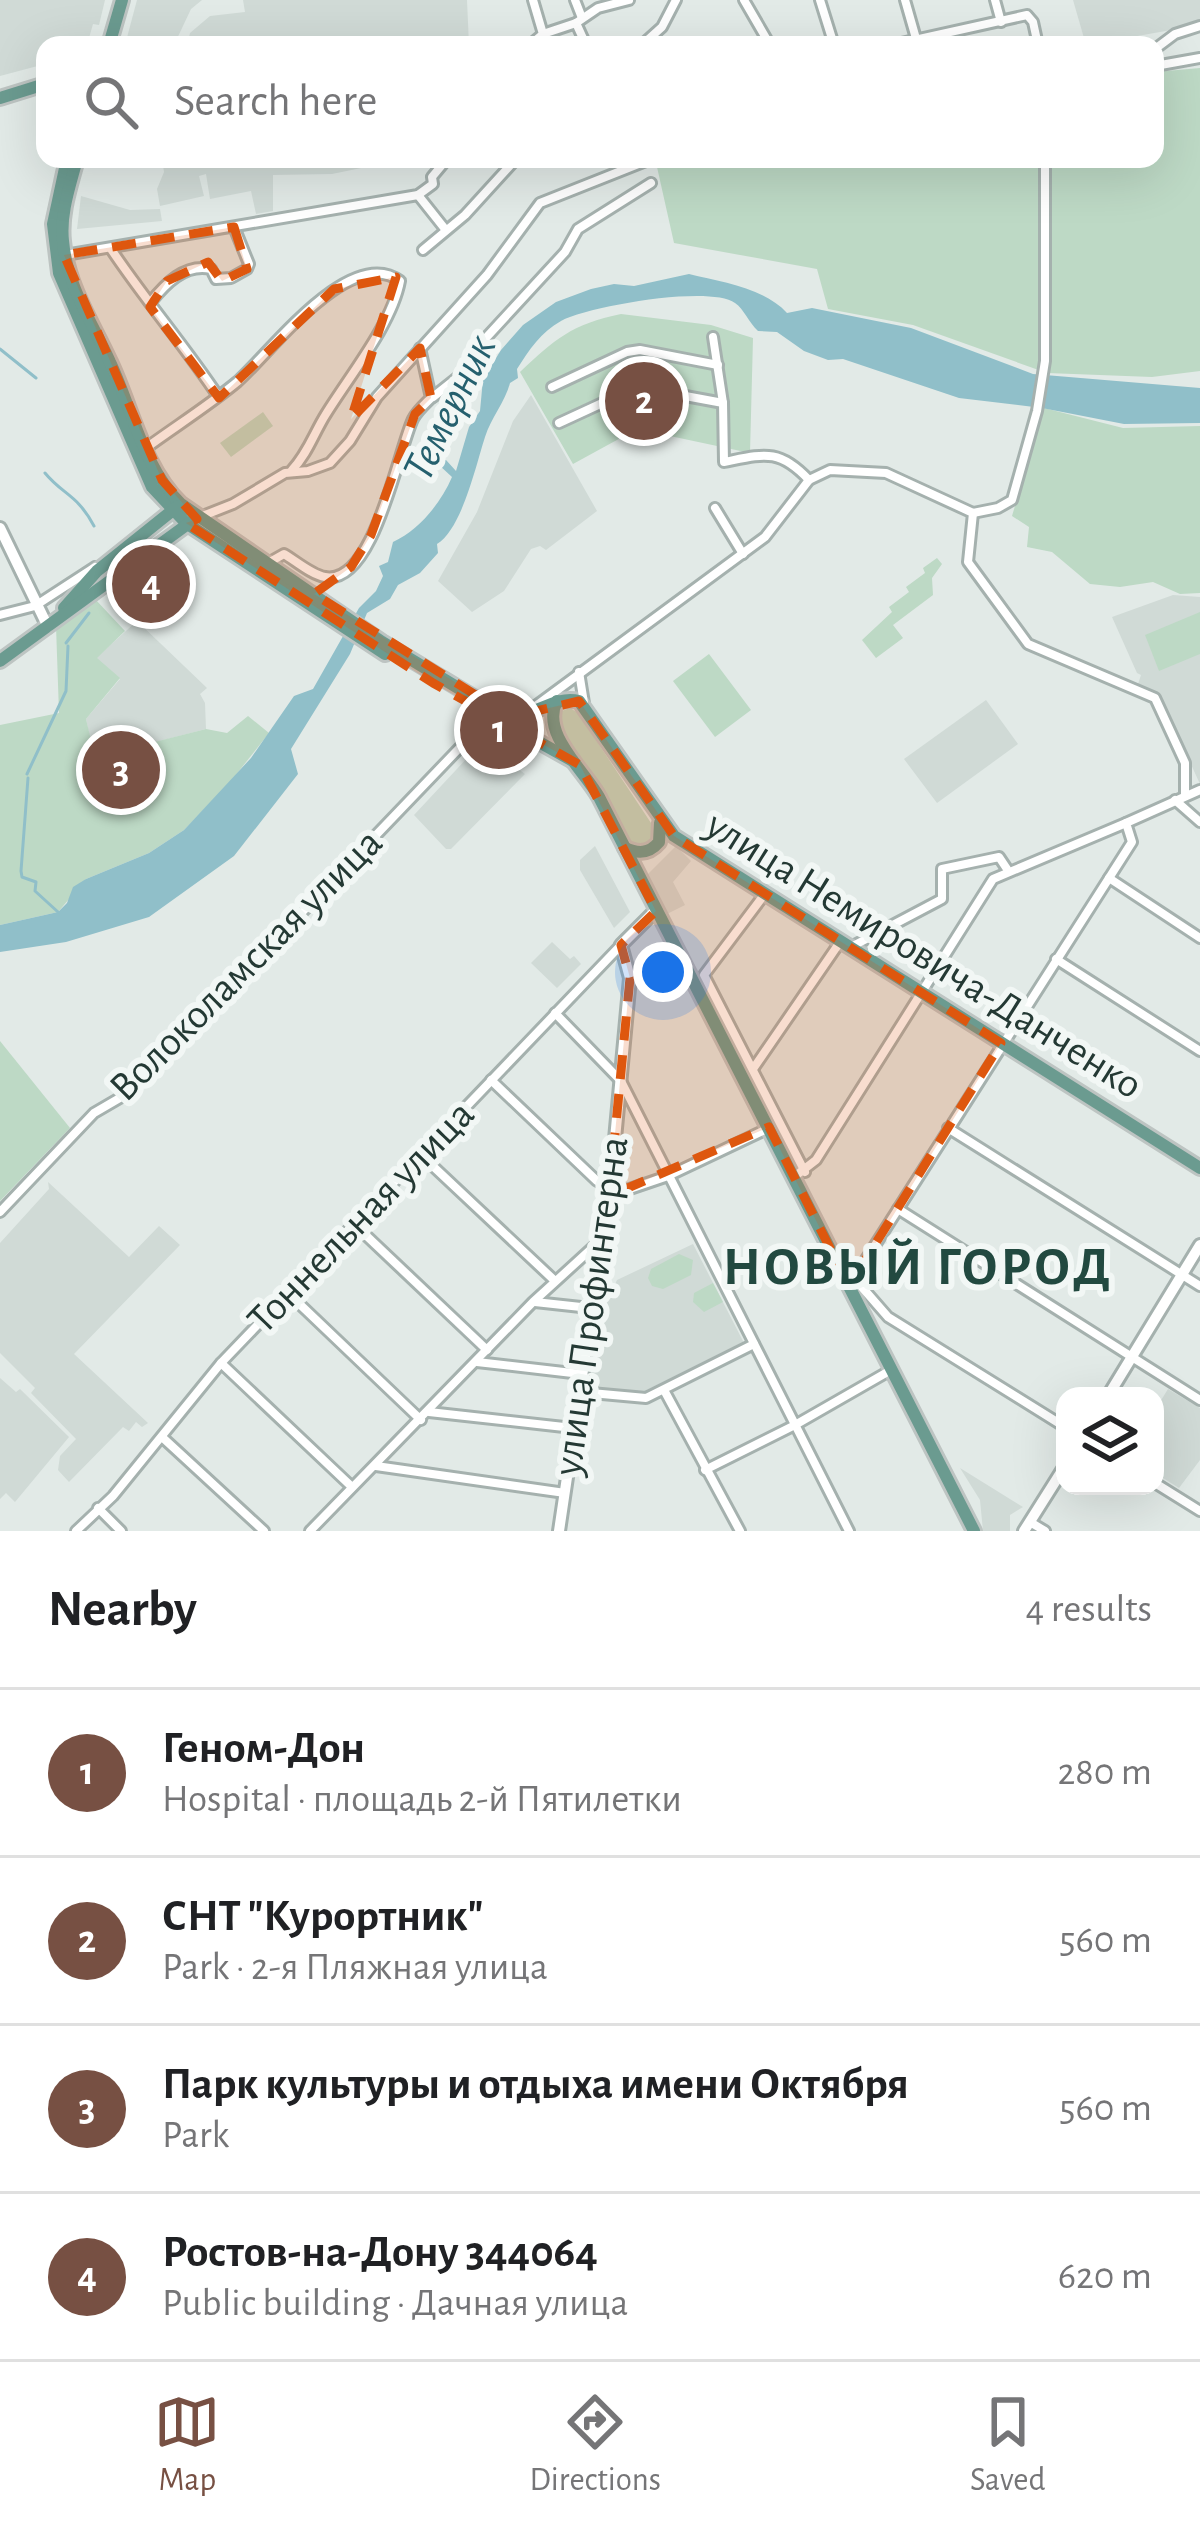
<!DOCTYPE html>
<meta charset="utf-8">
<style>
body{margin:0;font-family:"Alegreya Sans",sans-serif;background:#f2f2f2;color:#202124}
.controls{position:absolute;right:36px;bottom:36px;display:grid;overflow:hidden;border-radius:24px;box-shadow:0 12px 48px #0002}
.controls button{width:108px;height:108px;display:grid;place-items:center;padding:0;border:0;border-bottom:3px solid #e0e0e0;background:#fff;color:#202124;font:60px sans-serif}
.you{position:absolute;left:663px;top:972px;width:42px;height:42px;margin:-30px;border:9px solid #fff;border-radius:50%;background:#1a73e8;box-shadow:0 0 0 18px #1a73e833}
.badge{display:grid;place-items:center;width:78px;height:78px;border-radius:50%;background:#775043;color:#fff;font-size:39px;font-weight:700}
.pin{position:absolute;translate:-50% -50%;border:6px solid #fff;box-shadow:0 3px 12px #0006}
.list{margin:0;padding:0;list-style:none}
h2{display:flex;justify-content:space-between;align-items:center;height:156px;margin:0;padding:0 48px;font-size:51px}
h2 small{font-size:39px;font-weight:400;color:#757577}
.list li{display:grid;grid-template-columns:78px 1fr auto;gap:36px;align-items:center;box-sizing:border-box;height:168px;padding:0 48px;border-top:3px solid #e0e0e0}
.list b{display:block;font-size:45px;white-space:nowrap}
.list p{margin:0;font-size:39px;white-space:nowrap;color:#757577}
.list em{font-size:39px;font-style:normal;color:#757577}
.icon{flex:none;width:66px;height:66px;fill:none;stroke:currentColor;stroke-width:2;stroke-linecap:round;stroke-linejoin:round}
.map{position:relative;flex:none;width:1200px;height:1531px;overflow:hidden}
.search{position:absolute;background:#fff;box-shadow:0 12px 48px #0002;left:36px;right:36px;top:36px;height:132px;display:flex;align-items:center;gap:30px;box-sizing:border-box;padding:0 42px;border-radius:24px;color:#757577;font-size:45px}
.sheet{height:828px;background:#fff}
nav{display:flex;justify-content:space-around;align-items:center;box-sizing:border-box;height:168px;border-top:3px solid #e0e0e0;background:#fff;font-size:33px;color:#757577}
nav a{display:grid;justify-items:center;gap:6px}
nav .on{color:#775043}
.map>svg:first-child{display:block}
.built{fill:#d0dad6}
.green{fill:#bdd9c5}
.water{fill:#90bfc9}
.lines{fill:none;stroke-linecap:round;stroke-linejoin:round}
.stream{stroke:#90bfc9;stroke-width:3}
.minor-casing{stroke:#a5b1ae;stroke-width:14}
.tertiary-casing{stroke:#a5b1ae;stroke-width:16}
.primary-casing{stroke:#bdc4c2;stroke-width:18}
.minor{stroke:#fff;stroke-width:8}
.tertiary{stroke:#fff;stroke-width:10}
.primary{stroke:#6b9b90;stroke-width:12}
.marked{fill:#de570e;fill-opacity:0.2;stroke:#de570e;stroke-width:9;stroke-dasharray:24 15;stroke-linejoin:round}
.labels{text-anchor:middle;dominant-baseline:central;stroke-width:12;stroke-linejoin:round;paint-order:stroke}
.street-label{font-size:42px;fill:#243934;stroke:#f2f7f5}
.water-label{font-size:45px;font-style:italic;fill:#25606e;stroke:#f2f7f5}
.district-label{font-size:54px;font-weight:bold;letter-spacing:3px;fill:#224940;stroke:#f2f7f5}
</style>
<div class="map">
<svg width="1200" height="1531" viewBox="0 0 1200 1531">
<rect width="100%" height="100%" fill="#e2eae7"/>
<g class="built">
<path d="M0 0H105L99 25 93 24 87 45H45V64L0 76Z"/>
<path d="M137 0H202L191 9 174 45H125Z"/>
<path d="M243 0H467L469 45H187L190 33 210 16 245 12Z"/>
<path d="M1073 0H1200V25L1086 45Z"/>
<path d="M162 159H405L332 174 273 175V211L256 214 251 191 210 199 206 174 199 176 204 196 160 206 157 189 164 172Z"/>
<path d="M81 196 130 210 160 209 162 221 77 229Z"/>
<path d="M531 395 597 511 546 550 540 546 531 549 504 591 472 612 438 581 477 512 513 421Z"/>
<path d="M1173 595 1200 597V784L1159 695 1138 684 1141 675 1137 673 1112 617Z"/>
<path d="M137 621 207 688 200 694 205 703 206 729 94 758 86 719 120 679 96 658Z"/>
<path d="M986 700 1018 744 937 803 904 759Z"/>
<path d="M480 740 525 774 451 849H446L414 815 469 756Z"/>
<path d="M595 846 630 912 614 928 580 870V860Z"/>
<path d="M676 846 691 861 673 882 685 905 665 915 647 875Z"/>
<path d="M552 942 570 959 574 956 581 964 557 988 531 963Z"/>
<path d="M48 1182 129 1257 159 1226 180 1245 74 1354 148 1423 142 1427 136 1422 129 1431 123 1427 69 1482 58 1470 60 1456 76 1439 31 1393 35 1388 0 1353V1243L49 1189Z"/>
<path d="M693 1244 744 1343 641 1393 584 1391 598 1296 613 1289 617 1280Z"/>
<path d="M0 1378 16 1392 20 1389 69 1437 15 1502 6 1493 0 1499Z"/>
<path d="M1168 1389 1200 1408V1460L1179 1488 1155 1473V1399L1160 1402Z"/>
<path d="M960 1468 1023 1507 1010 1515V1531H983L980 1500Z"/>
</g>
<g class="green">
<path d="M1200 68V371L1152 377 1047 373 913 325 828 309 817 269 674 243 657 167 667 159H1155V72Z"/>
<path d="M621 314 711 325 753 338 750 453 637 429 573 464 520 372C555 339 572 324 621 314Z"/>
<path d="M1044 408 1123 428 1200 426V593L1180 594 1153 582 1120 587 1090 584 1052 552 1027 547 1029 527 1012 516Z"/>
<path d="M263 412 273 426 231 457 220 443Z"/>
<path d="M937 558 942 564 932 578 933 595 893 625 903 638 876 658 862 640 892 612 889 607 909 592 906 587 925 573 923 568Z"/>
<path d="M95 599 125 631 97 658 120 678 86 719 95 757 206 729 227 733 248 716 269 733 231 781 184 830 149 853 86 879 58 912 0 925V725L59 713 56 626Z"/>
<path d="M1200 612V654L1159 671 1145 635Z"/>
<path d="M709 654 751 710 715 737 673 681Z"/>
<path d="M570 708 578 713 653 826 654 837 648 844 635 846 627 839 601 788 558 728 559 712Z"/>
<path d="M0 1041 70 1128 0 1201Z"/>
<path d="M679 1254 693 1260 691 1275 663 1289 652 1286 648 1278 651 1269Z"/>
<path d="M713 1283 723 1302 704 1312 693 1302 694 1293Z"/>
</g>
<path class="water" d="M689 274C722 282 764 288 787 313L812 308 911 328 1033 374 1200 388V423L1124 424 1042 408 959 398 843 359 828 360 804 351 777 332 758 331C749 323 744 309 735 303 710 285 589 306 561 321 541 332 529 350 517 369L518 378 510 383C505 402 491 418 485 437 476 465 462 529 437 544L438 553 420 573 398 585 390 599 367 613 350 654 291 749 298 774 234 856 149 917 66 942 0 952V925L58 912 67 903 73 887 86 879 149 853 184 830 251 758 294 696 313 689 359 608 376 591 383 576 379 566 388 562 393 542C419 530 441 503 452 477L439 465 438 459 446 460 456 471 469 427 480 411 483 379 501 350 523 325 556 302 591 289 614 284 634 286Z"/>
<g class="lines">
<g class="stream">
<path d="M0 349 36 378"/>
<path d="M45 473C63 495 77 494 94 526"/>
<path d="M66 643 89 613"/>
<path d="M27 774 66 691 68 646"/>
<path d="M28 778 21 871 22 877 36 882 35 891 58 912"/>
</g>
<defs>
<g id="minor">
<path d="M575 0 582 18"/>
<path d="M744 0 770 45"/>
<path d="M820 0 834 45"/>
<path d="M905 0 917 42"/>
<path d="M995 0 1001 22"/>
<path d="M576 23 586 45"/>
<path d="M543 34 576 23 598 8 629 0"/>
<path d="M530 45 543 34 533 0"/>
<path d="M642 45 662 27 676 0"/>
<path d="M892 45 1027 15 1033 22 1038 45"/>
<path d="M1155 49 1175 34 1200 26"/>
<path d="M1155 66 1200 58"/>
<path d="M418 195 445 229"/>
<path d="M111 249C145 300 184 345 218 396"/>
<path d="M423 250 465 215 516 159"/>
<path d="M65 255 418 195 433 184 432 177 447 159"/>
<path d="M150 303C165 284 185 263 211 269L216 279 231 278 247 269 249 264 234 227"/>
<path d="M713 337 723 403 724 462C764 454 779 448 809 480"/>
<path d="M552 387 627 352 640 350 718 365"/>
<path d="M433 397 462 374 473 352 565 252 578 229 651 183"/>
<path d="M559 423 637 387 723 403"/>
<path d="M146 448C176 426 208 406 237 382 270 353 350 244 400 281 392 324 350 375 326 414 314 433 308 453 292 470"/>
<path d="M715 508 743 554"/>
<path d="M973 513 998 508 1012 500 1037 411 1045 361V159"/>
<path d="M200 517 233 504 285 473 308 471 330 463 350 441 377 397 487 275 540 203 651 159"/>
<path d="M268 563 284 554C296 561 312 575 325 577 374 586 398 450 413 419 417 411 424 405 431 398L420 348"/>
<path d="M0 615 35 606 95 567"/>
<path d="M579 672 584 703"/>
<path d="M533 708 765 537 809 480 830 470 886 473 973 513 968 562 1028 644 1155 698 1185 763V796"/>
<path d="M1175 800 1200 822"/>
<path d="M1109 878 1200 938"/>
<path d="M764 895 704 975 805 1172"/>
<path d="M851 947 942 899V869L999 857 1007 869"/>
<path d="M1056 959 1200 1051"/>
<path d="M555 1013 621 1081 849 1531"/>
<path d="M753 1069 840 942"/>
<path d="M491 1080 597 1181 611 1182"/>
<path d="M948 1128 1200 1286"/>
<path d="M420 1154 554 1280"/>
<path d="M794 1177 816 1160 993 879 1126 823"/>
<path d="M609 1196 668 1176 767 1129"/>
<path d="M898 1209 1200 1400"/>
<path d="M0 1212 94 1113 130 1092 491 715"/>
<path d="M354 1224 487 1350"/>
<path d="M854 1278 888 1317 1065 1427"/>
<path d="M849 1286 1132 842 1126 823 1200 790"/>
<path d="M288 1293 421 1420"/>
<path d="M535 1302 590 1308"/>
<path d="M477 1362 581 1374"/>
<path d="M221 1363 352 1487"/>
<path d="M664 1390 740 1531"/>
<path d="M580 1392 646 1398 754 1344"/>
<path d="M429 1412 573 1428"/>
<path d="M162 1437 264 1531"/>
<path d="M376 1466 565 1493"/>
<path d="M705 1470 795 1425 891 1370"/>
<path d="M1155 1483 1200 1511"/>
<path d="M98 1508 121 1531"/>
<path d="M1030 1522 1045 1531"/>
<path d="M76 1531 113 1496 221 1363 621 945"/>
<path d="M310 1531 533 1302 601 1240"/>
</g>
<g id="tertiary">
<path d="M0 528 48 627"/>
<path d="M1108 1396 1200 1245"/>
<path d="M559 1531 611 1182 630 978 621 945 656 910"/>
<path d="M1024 1531 1065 1466"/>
</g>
<g id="primary">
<path d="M109 45 122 0"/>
<path d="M0 98 45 84"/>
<path d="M67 159 53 224 59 273 152 487 186 523 385 654"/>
<path d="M77 159C70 186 60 213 63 241 67 286 92 322 110 362 132 408 143 468 181 504L382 642 498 712C529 726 549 694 579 701L674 836 1200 1168"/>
<path d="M64 608 97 571 178 506"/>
<path d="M0 661 192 521"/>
<path d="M557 701C540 733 584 770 599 797L974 1531"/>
<path d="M491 715 573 761"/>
<path d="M625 848C638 854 649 854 659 842L660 823"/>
</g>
</defs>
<use href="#minor" class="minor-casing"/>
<use href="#tertiary" class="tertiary-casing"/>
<use href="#primary" class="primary-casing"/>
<use href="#minor" class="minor"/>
<use href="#tertiary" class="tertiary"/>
<use href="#primary" class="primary"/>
</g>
<path class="marked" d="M234 227 247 269 222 281 208 262 167 281 150 307 219 398 334 289 396 277 351 419 420 348 431 398 415 414 371 535 351 567 314 594 511 717 579 701 674 836 1001 1043 849 1286 769 1127 609 1196 630 978 621 945 656 911 580 765 433 683 186 523 197 519 162 480 64 255Z"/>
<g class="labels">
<g class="street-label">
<text transform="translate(924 955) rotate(32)">улица Немировича-Данченко</text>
<text transform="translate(246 965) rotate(-45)">Волоколамская улица</text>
<text transform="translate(361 1217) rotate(-46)">Тоннельная улица</text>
<text transform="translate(591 1306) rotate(-82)">улица Профинтерна</text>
</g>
<g class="water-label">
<text transform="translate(450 408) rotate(-64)">Темерник</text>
</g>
<g class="district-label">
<text x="918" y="1268">НОВЫЙ ГОРОД</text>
</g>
</g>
</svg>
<div class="controls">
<button><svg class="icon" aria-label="layers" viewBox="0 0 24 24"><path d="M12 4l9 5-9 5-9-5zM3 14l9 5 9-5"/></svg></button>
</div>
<div class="you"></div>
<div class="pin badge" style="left:499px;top:730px">1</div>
<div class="pin badge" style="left:644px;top:401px">2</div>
<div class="pin badge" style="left:121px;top:770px">3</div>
<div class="pin badge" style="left:151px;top:584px">4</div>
<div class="search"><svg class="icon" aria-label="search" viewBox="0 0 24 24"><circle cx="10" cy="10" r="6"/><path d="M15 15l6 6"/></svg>Search here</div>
</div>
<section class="sheet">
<h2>Nearby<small>4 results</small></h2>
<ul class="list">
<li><span class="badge">1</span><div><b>Геном-Дон</b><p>Hospital · площадь 2-й Пятилетки</p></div><em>280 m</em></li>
<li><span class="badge">2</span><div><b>СНТ &quot;Курортник&quot;</b><p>Park · 2-я Пляжная улица</p></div><em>560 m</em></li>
<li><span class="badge">3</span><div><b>Парк культуры и отдыха имени Октября</b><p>Park</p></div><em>560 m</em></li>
<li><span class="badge">4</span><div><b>Ростов-на-Дону 344064</b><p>Public building · Дачная улица</p></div><em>620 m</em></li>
</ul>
</section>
<nav>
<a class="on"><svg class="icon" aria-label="map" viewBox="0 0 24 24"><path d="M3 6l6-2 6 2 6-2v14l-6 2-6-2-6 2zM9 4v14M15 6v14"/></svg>Map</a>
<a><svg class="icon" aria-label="directions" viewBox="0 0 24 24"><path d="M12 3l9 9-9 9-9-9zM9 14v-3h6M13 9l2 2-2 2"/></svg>Directions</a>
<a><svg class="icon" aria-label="saved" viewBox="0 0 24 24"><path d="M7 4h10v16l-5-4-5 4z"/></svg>Saved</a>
</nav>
